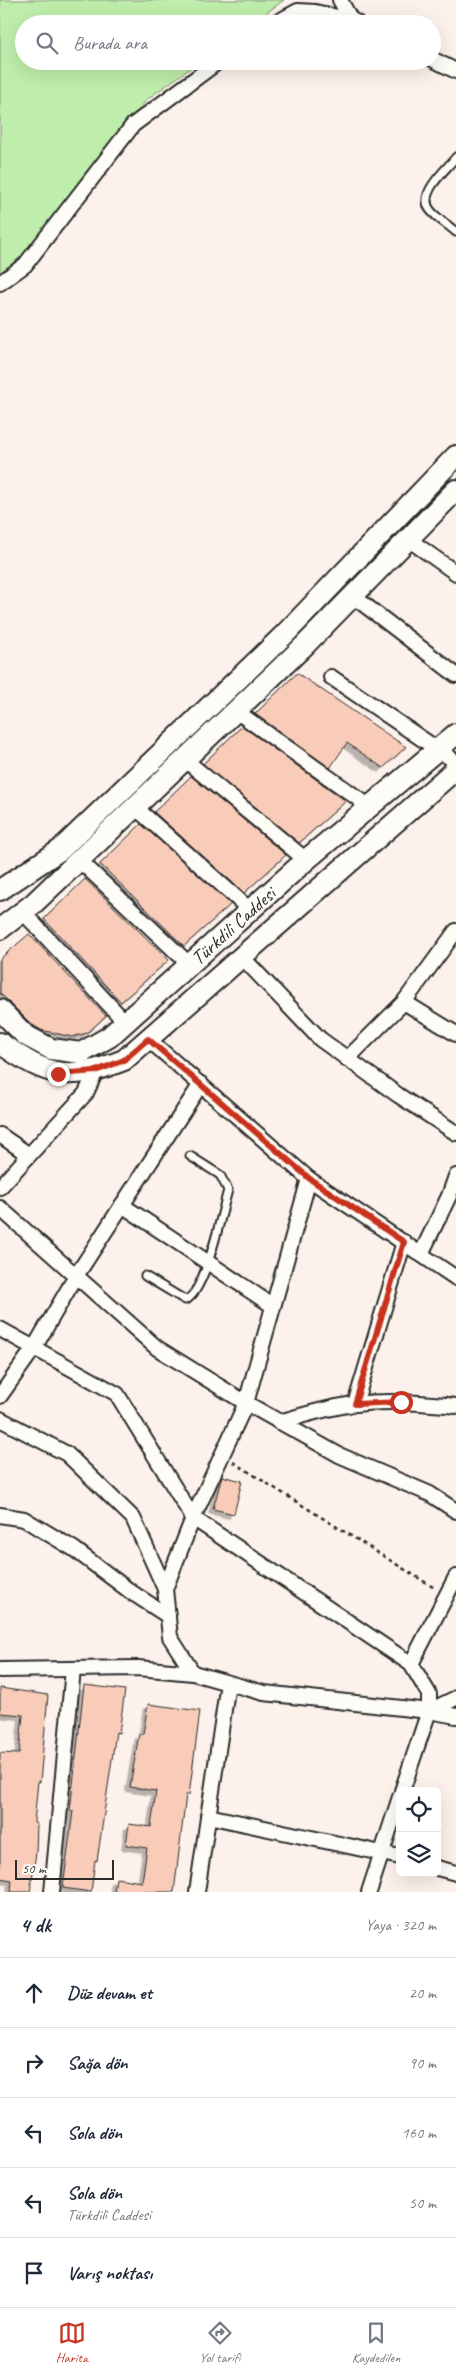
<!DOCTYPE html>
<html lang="tr">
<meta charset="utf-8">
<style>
body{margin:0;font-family:Caveat,sans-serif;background:#f2f2f3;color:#1f2937}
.controls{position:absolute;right:15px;bottom:15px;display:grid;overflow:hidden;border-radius:8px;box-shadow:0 5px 20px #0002}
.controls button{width:45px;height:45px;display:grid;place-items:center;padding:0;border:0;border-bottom:1px solid #e0e1e3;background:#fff;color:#1f2937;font:25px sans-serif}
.scale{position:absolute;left:15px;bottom:12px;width:99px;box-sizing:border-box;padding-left:5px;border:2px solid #2b2b2b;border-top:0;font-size:14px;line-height:18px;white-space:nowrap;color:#2b2b2b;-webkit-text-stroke:4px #fdfcf7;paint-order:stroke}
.stop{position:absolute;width:15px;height:15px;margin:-11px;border:4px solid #c8321e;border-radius:50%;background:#fff}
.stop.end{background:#c8321e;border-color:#fff;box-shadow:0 1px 5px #0008}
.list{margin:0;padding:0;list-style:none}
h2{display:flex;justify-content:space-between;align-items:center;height:65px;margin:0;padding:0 20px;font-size:21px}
h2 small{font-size:16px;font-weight:400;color:#747a83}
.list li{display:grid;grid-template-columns:32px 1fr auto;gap:15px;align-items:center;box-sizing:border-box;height:70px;padding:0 20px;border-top:1px solid #e0e1e3}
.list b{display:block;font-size:19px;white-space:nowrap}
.list p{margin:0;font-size:16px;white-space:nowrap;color:#747a83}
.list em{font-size:16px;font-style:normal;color:#747a83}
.icon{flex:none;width:28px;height:28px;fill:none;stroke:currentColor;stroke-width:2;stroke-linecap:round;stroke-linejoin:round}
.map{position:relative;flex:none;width:456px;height:1892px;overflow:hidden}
.search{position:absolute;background:#fff;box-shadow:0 5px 20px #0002;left:15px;right:15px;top:15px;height:55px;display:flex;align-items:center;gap:12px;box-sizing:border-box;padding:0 18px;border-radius:28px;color:#747a83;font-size:19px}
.sheet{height:415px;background:#fff}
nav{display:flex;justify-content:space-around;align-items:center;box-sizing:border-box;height:70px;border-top:1px solid #e0e1e3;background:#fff;font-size:14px;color:#747a83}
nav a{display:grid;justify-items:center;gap:2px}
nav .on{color:#c8321e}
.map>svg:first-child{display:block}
.green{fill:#bfeeac;stroke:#758c6c}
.building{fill:#f8ccb9;stroke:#2b2b2b;filter:url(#shadow)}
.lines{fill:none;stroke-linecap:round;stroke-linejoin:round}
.lane-casing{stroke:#2b2b2b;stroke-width:11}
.street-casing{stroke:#2b2b2b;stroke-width:18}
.secondary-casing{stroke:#2b2b2b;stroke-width:24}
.path{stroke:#2b2b2b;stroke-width:2.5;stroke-dasharray:4 4;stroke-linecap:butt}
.lane{stroke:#fdfcf7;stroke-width:7}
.street{stroke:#fdfcf7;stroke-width:14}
.secondary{stroke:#fdfcf7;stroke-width:20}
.route{stroke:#c8321e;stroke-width:6}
.labels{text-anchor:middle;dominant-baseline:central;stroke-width:5;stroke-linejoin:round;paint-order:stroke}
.street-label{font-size:20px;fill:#2b2b2b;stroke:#fdfcf7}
</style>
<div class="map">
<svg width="456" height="1892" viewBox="0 0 456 1892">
<defs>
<filter id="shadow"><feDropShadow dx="-4.5" dy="4.5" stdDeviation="0" flood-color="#0004"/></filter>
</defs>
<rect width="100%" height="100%" fill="#fcf2eb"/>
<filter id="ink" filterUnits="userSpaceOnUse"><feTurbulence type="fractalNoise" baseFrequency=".02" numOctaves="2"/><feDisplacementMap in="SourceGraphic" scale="10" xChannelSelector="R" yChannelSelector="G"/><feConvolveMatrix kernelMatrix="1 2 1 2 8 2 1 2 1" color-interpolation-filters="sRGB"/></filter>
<g filter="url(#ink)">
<path class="green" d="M0 0H284L251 24H24V61H200L146 100 102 166 20 265 0 278Z"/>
<g class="building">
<path d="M297 673 406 747 383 768 347 743 330 768 255 714Z"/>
<path d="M242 726 346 801 299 843 203 764Z"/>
<path d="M191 776 286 855 244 893 154 812Z"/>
<path d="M141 824 231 904 184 946 100 864Z"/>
<path d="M85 879 169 960 121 1002 44 919Z"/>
<path d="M29 934 106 1016 87 1033 72 1037 41 1030 31 1024 0 993V959Z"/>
<path d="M222 1476 242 1481 234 1514 213 1509Z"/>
<path d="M84 1685 125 1690 119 1733 116 1732 97 1861 95 1860 91 1892 63 1888 73 1811H70Z"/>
<path d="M0 1688 48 1695 40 1782 38 1781 34 1823 37 1824 36 1853 30 1892H11L12 1880 0 1878V1753L19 1754 23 1715 0 1713Z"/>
<path d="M148 1704 200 1711 189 1795H186L174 1892H114L116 1878 142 1882 147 1848 126 1845 129 1824 151 1827 156 1791 130 1787 139 1734H143Z"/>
</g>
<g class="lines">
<defs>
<g id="lane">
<path d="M456 157C446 170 416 194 431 211 438 219 448 225 456 232"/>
<path d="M145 1276 185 1300C205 1295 222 1211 228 1190L220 1175 190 1156"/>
</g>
<g id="street">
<path d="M340 0 351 20 356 22"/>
<path d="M274 24 298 11 315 12 351 20"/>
<path d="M432 59 456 71"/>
<path d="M0 283 25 265 133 125 219 61"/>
<path d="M408 539 456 573"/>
<path d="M353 596 456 675"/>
<path d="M331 677 456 762"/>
<path d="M236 711 370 807"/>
<path d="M184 759 306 860"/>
<path d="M135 807 250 910"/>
<path d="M79 860 190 965"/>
<path d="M23 912 126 1023"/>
<path d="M242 957 320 1039 398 1095 456 1133"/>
<path d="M404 1002 456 1034"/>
<path d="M148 1039 309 1179 456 1278"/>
<path d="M347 1059 404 1002 456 931"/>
<path d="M0 1135 29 1155"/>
<path d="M0 1187 86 1093 96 1071"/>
<path d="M122 1205 273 1306"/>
<path d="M0 1208 157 1348 246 1403 339 1455 430 1494 456 1511"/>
<path d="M421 1254 449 1196 456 1176"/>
<path d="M0 1329 117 1394 193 1518 411 1664 429 1694V1711L402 1791"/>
<path d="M0 1396 34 1348 76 1276 201 1084"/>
<path d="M355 1404 404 1242"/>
<path d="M0 1419 67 1454 133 1518 165 1589"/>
<path d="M279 1422C304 1415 329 1407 355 1404 389 1400 422 1403 456 1406"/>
<path d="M0 1515 24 1519 74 1549 131 1592 168 1616"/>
<path d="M411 1664 456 1577"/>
<path d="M0 1670 138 1668 193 1673 264 1693 429 1711 456 1716"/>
<path d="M193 1673 170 1637 165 1589 193 1518 246 1403 309 1179"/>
<path d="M429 1711 456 1698"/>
<path d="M208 1816 400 1857"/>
<path d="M437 1868 456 1873"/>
<path d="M52 1892 73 1669"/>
<path d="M197 1892 228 1683"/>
<path d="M369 1892 400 1797"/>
</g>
<g id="secondary">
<path d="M0 890 60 850 285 634 456 456"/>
<path d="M0 929 33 904 305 645 456 490"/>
<path id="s1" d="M0 1010 25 1035 51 1049 81 1053 109 1037 306 860 456 734"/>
<path d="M0 1043C48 1077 68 1082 124 1060L456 769"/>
</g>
</defs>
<use href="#lane" class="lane-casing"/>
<use href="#street" class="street-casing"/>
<use href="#secondary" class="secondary-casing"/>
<path class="path" d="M233 1462 436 1589"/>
<use href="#lane" class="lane"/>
<use href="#street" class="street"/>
<use href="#secondary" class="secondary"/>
</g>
</g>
<g class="lines" filter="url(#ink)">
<path class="route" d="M58 1074 96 1071 124 1060 148 1039 310 1179 404 1242 355 1404 401 1402"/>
</g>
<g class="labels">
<g class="street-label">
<text stroke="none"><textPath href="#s1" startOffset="294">Türkdili Caddesi</textPath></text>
</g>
</g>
</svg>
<div class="controls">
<button><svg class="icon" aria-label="locate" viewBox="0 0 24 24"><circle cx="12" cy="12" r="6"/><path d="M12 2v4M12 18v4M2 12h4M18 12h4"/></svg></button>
<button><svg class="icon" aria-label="layers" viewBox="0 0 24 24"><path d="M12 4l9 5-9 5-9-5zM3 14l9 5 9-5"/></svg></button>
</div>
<div class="scale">50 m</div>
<div class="stop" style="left:401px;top:1402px"></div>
<div class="stop end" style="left:58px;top:1074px"></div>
<div class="search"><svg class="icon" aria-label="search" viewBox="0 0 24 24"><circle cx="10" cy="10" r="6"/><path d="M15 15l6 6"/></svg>Burada ara</div>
</div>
<section class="sheet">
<h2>4 dk<small>Yaya · 320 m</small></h2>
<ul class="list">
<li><svg class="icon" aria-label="ahead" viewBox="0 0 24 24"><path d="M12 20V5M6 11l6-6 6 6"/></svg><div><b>Düz devam et</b></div><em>20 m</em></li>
<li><svg class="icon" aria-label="right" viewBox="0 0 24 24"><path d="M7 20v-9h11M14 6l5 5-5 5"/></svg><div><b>Sağa dön</b></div><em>90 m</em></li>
<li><svg class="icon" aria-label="left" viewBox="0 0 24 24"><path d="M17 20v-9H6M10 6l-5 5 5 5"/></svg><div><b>Sola dön</b></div><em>160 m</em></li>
<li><svg class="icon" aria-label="left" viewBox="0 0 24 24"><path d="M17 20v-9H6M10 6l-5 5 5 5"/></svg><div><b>Sola dön</b><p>Türkdili Caddesi</p></div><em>50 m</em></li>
<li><svg class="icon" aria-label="arrive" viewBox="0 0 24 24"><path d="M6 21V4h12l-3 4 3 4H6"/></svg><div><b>Varış noktası</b></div></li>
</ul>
</section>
<nav>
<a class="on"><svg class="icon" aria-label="map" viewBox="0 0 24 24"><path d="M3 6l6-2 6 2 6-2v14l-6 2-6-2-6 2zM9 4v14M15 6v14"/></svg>Harita</a>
<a><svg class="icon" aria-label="directions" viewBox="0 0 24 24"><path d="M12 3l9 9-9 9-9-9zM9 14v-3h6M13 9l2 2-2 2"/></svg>Yol tarifi</a>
<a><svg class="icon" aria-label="saved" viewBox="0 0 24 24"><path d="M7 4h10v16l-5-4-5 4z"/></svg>Kaydedilen</a>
</nav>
